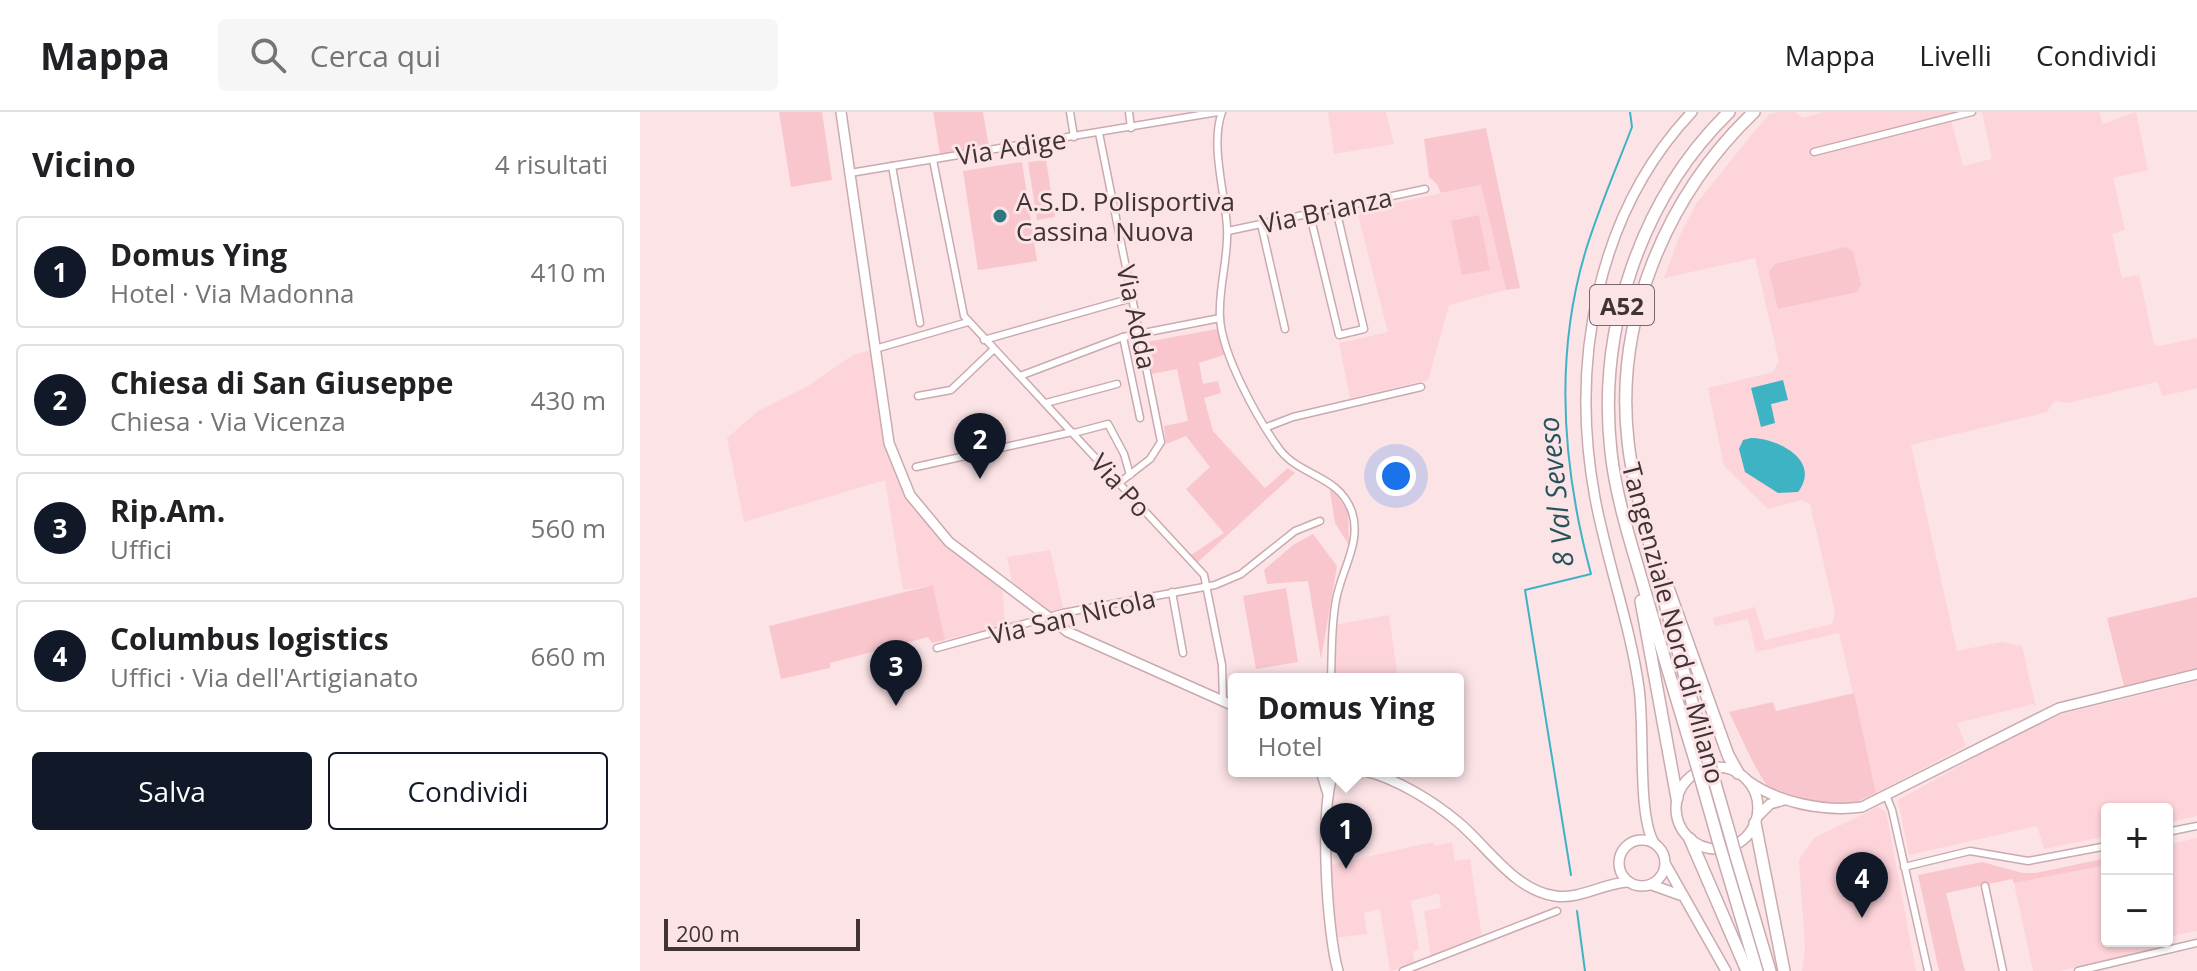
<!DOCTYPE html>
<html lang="it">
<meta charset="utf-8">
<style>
body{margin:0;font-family:"Open Sans",sans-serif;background:#f6f6f6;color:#202124}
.controls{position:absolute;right:24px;bottom:24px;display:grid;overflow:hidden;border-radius:8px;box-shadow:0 2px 6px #0004}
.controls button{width:72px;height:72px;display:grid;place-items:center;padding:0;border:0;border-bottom:2px solid #e0e0e0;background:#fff;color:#202124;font:40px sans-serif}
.scale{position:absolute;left:24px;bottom:20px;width:196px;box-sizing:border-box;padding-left:8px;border:4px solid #3f3335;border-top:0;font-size:22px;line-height:28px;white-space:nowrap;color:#3f3335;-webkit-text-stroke:6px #fce3e6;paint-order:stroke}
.you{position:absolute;left:756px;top:364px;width:28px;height:28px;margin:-20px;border:6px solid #fff;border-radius:50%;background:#1a73e8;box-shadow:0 0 0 12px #1a73e833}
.badge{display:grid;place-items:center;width:52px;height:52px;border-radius:50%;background:#111827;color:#fff;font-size:26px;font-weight:700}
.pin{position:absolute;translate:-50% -66px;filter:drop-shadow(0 2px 4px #0008)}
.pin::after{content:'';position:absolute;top:42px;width:28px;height:24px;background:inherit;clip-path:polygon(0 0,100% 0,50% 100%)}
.popup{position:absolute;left:588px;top:561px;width:236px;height:104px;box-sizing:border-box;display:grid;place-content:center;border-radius:8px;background:#fff;filter:drop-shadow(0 2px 6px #0005);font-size:26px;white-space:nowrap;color:#757577}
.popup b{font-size:30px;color:#202124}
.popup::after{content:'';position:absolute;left:50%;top:100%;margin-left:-16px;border:16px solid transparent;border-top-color:#fff}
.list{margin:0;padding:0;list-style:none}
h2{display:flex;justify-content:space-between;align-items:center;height:104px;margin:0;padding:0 32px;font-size:34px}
h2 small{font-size:26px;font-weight:400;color:#757577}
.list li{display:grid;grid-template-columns:52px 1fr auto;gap:24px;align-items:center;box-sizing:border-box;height:112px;margin:0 16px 16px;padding:0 16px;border:2px solid #e0e0e0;border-radius:8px}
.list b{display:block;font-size:30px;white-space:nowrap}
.list p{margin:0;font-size:26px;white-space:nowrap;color:#757577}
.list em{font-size:26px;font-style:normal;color:#757577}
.actions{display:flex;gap:16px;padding:24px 32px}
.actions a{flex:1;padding:18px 0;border:2px solid #111827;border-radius:8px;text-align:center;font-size:28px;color:#111827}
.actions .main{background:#111827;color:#fff}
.icon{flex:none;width:44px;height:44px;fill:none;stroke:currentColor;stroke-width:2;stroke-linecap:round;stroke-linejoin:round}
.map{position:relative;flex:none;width:1557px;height:859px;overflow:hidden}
header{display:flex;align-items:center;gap:48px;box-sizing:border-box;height:112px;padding:0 40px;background:#fff;border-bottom:2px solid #e0e0e0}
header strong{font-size:38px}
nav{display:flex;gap:44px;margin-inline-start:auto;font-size:28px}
.search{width:560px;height:72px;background:#f6f6f6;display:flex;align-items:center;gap:20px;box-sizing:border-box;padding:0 28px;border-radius:8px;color:#757577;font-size:30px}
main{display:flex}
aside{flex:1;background:#fff}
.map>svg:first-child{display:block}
.built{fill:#fdd4da}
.green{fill:#f9c6cd}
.water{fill:#3eb3c3}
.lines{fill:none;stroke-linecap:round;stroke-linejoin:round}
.stream{stroke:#3eb3c3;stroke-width:2}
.street-casing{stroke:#c9abaf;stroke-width:9}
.secondary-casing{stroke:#c9abaf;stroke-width:12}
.highway-casing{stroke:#c9abaf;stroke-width:14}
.street{stroke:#fff;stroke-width:6}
.secondary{stroke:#fff;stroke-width:9}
.highway{stroke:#fff;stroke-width:11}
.highway-bridge-casing{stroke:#c9abaf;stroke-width:14;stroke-linecap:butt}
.highway-bridge{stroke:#fff;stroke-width:11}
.poi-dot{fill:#2e7680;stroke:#fce3e6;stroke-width:3}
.labels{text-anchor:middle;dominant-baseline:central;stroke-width:6;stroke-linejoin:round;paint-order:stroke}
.shield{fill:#fce3e6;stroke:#78686a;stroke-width:2}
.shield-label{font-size:24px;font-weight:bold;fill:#3f3335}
.street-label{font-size:26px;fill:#3f3335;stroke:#fce3e6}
.poi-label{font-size:26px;fill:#3f3335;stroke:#fce3e6;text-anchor:start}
.water-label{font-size:28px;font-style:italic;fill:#23545b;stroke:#fce3e6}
</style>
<header>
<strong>Mappa</strong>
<div class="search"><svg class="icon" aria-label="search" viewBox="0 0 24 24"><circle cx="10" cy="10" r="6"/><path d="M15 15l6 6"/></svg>Cerca qui</div>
<nav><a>Mappa</a><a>Livelli</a><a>Condividi</a></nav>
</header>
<main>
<aside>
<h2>Vicino<small>4 risultati</small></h2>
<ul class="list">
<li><span class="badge">1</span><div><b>Domus Ying</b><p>Hotel · Via Madonna</p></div><em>410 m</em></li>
<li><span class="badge">2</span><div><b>Chiesa di San Giuseppe</b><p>Chiesa · Via Vicenza</p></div><em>430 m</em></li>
<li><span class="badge">3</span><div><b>Rip.Am.</b><p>Uffici</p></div><em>560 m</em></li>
<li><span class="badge">4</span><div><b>Columbus logistics</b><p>Uffici · Via dell'Artigianato</p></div><em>660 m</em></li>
</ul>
<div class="actions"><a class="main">Salva</a><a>Condividi</a></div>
</aside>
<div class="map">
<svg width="1557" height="859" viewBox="0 0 1557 859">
<rect width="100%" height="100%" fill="#fce3e6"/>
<g class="built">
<path d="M688 0H746L754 32 694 42Z"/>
<path d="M1140 0H1155L1163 6 1184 0H1325L1310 4 1323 54 1352 47 1342 0H1459L1463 12 1496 0 1508 58 1473 66 1485 118 1472 122 1482 166 1499 163 1514 232 1519 234 1557 226V276L1523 284 1517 270 1427 291 1414 289 1407 300 1271 333 1317 539 1361 530 1382 534 1396 596 1393 592 1317 611 1326 634 1236 681 1199 521 1116 540 1108 507 1075 514 1073 506 1115 495 1125 528 1192 512 1195 500 1170 392 1162 388 1128 397 1084 354 1068 276 1133 260 1139 249 1115 146 1024 166 1040 123 1056 92 1113 21 1130 2Z"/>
<path d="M841 73 866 178 809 193 788 268 710 286 699 231 748 220 717 99Z"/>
<path d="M235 237 249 331 287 407 362 473 365 513 305 528 293 473 263 478 245 368 104 410 87 326 118 299 168 274 213 243Z"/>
<path d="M410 438 424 499 411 503 372 470 367 445Z"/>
<path d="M749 503 758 567H693L694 513Z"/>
<path d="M1557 569V704L1527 711V697H1467V724L1404 737 1397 714 1269 743 1258 688 1406 606Z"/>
<path d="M1238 695 1246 700 1276 859H1162L1165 835 1159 748 1174 726Z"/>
<path d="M1557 726V819L1527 825V733Z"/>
<path d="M793 730 794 734 812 730 815 749 830 747 842 826 791 845 784 799 801 796 799 781 771 789 779 837 773 840 775 852 750 859 740 797 724 801 727 822 694 826 690 753Z"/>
<path d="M1467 753V829H1523L1524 836 1419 859H1393L1374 771Z"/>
</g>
<g class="green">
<path d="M139 0H182L192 68 151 75Z"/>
<path d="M293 0H343L349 35 300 42Z"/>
<path d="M846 16 880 176 866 178 841 73 801 81 797 72 789 65 784 27Z"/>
<path d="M406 48 415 105 397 108 388 50Z"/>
<path d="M382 50 397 149 338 158 323 59Z"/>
<path d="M839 103 850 158 822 163 811 109Z"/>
<path d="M1206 135 1213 139 1221 172 1217 180 1138 197 1129 160 1135 152Z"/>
<path d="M577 217 584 243 559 251 563 272 578 269 581 281 564 286 573 319 625 376 648 356 655 361 558 450 551 443 584 421 546 377 570 355 546 324 526 332 524 314 548 309 537 257 512 262 506 230Z"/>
<path d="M689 373 708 399 709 433 695 411Z"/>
<path d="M673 422 697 454 681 547 668 469 627 472 624 458 653 433Z"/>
<path d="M293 473 305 528 292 531 288 525 190 551V556L141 567 129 514Z"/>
<path d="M646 476 658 550 616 557 603 484Z"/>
<path d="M1557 485V556L1484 574 1467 506Z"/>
<path d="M1214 581 1236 681C1139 730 1127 678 1089 600L1133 590 1136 599Z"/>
<path d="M1467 746V753L1374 771 1372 767 1306 781 1325 859H1299L1278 763 1342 750 1383 761H1396Z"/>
</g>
<g class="water">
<path d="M1143 268 1148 288 1131 292 1135 311 1121 315 1111 276Z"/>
<path d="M1111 326C1137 326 1182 348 1158 380L1138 381 1105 360 1099 337 1103 328Z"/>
</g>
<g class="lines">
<g class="stream">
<path d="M931 763 885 478 951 462C923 358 914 246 945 141 958 98 976 57 992 15L990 0"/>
<path d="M937 799 945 859"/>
</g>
<defs>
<g id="street">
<path d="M430 0 434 25"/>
<path d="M489 0 491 16"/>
<path d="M582 0C570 33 585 80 587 115 589 145 578 176 580 206 582 243 618 308 640 338 661 365 699 363 712 400 722 430 701 459 696 488 691 514 692 541 691 567"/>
<path d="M459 21 521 330 510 347 479 371"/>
<path d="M1174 40 1332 0"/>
<path d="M293 48 324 204 564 463 582 553 583 589"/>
<path d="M252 54 280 211"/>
<path d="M210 61 578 0"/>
<path d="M670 103 699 223 724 217 696 97"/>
<path d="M621 112 645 217"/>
<path d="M588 119 785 77"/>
<path d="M483 225 500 306"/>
<path d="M344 228 492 186"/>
<path d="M235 237 328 210"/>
<path d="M380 264 483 225 580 206"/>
<path d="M278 284 311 278 354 237"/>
<path d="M406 291 477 272"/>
<path d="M627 315 653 305 781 275"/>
<path d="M434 321 468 312 484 342 490 363"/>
<path d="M276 355 432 320"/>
<path d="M532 480 543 541"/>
<path d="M297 536 423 501 575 473 601 462 655 419 680 409"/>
<path d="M1246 683 1252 698 1288 859"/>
<path d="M1527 720 1557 714"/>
<path d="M1264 755 1330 739 1388 749 1467 734"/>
<path d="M1345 774 1363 859"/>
<path d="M763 859 917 799"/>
<path d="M1438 859 1557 831"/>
</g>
<g id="secondary">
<path d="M201 0 249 331 270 383 309 430 428 520 594 594"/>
<circle cx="1077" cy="696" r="41"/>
<path d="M681 659 688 682"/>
<path d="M694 659C679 695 687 821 698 859"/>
<path d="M725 659C757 667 793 689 818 710 848 735 874 778 915 784 940 788 963 771 988 770"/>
<path d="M1108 669C1139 691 1185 700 1222 695L1419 596 1557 562"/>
<path d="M1117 705 1130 692 1144 688"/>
<circle cx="1002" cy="751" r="23"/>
<path d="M1014 731C997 702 1005 616 999 576 990 512 967 450 955 386 930 251 956 102 1052 0"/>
<path d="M1026 753 1086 859"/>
<path d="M1012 773 1040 783"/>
</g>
<g id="highway">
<path d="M1027 473 1088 643 1098 661"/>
<path d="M1001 489 1037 686"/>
<path d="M1068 647C1049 578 1029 510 1012 441 1003 404 992 367 988 329 974 207 1027 83 1114 0"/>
<path d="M1056 651C1038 593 1021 534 1004 476 991 431 976 386 971 340 957 217 1001 86 1089 0"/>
<path d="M1073 664 1090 723"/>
<path d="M1061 668 1078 728"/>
<path d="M1115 711 1144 859"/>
<path d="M1050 727 1107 859"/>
<path d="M1095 741 1130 859"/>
<path d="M1083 745 1117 859"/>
</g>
</defs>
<use href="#street" class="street-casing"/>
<use href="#secondary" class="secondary-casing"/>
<use href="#highway" class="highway-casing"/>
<use href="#street" class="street"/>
<use href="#secondary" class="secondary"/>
<use href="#highway" class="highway"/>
<defs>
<g id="highway-bridge">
<path d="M1068 647 1073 664"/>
<path d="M1056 651 1061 668"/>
<path d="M1090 723 1095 741"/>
<path d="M1078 728 1083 745"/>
</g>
</defs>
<use href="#highway-bridge" class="highway-bridge-casing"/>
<use href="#highway-bridge" class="highway-bridge"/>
</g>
<circle class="poi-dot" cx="360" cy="104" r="8"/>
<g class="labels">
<rect class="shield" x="950" y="173" width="64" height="40" rx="6"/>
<g class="shield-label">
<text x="982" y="193">A52</text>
</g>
<g class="street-label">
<text transform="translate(371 35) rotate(-9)">Via Adige</text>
<text transform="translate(686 98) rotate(-12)">Via Brianza</text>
<text transform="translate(497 205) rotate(78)">Via Adda</text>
<text transform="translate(481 373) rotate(48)">Via Po</text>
<text transform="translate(432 504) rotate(-13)">Via San Nicola</text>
<text transform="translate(1034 511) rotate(75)">Tangenziale Nord di Milano</text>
</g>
<g class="poi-label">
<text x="376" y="89">A.S.D. Polisportiva<tspan x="376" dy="30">Cassina Nuova</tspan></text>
</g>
<g class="water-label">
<text transform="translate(915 380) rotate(-96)">8 Val Seveso</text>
</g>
</g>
</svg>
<div class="controls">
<button>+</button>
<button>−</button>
</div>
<div class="scale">200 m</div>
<div class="you"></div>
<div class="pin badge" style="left:706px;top:757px">1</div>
<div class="popup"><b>Domus Ying</b>Hotel</div>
<div class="pin badge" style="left:340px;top:367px">2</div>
<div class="pin badge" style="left:256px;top:594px">3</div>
<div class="pin badge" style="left:1222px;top:806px">4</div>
</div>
</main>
